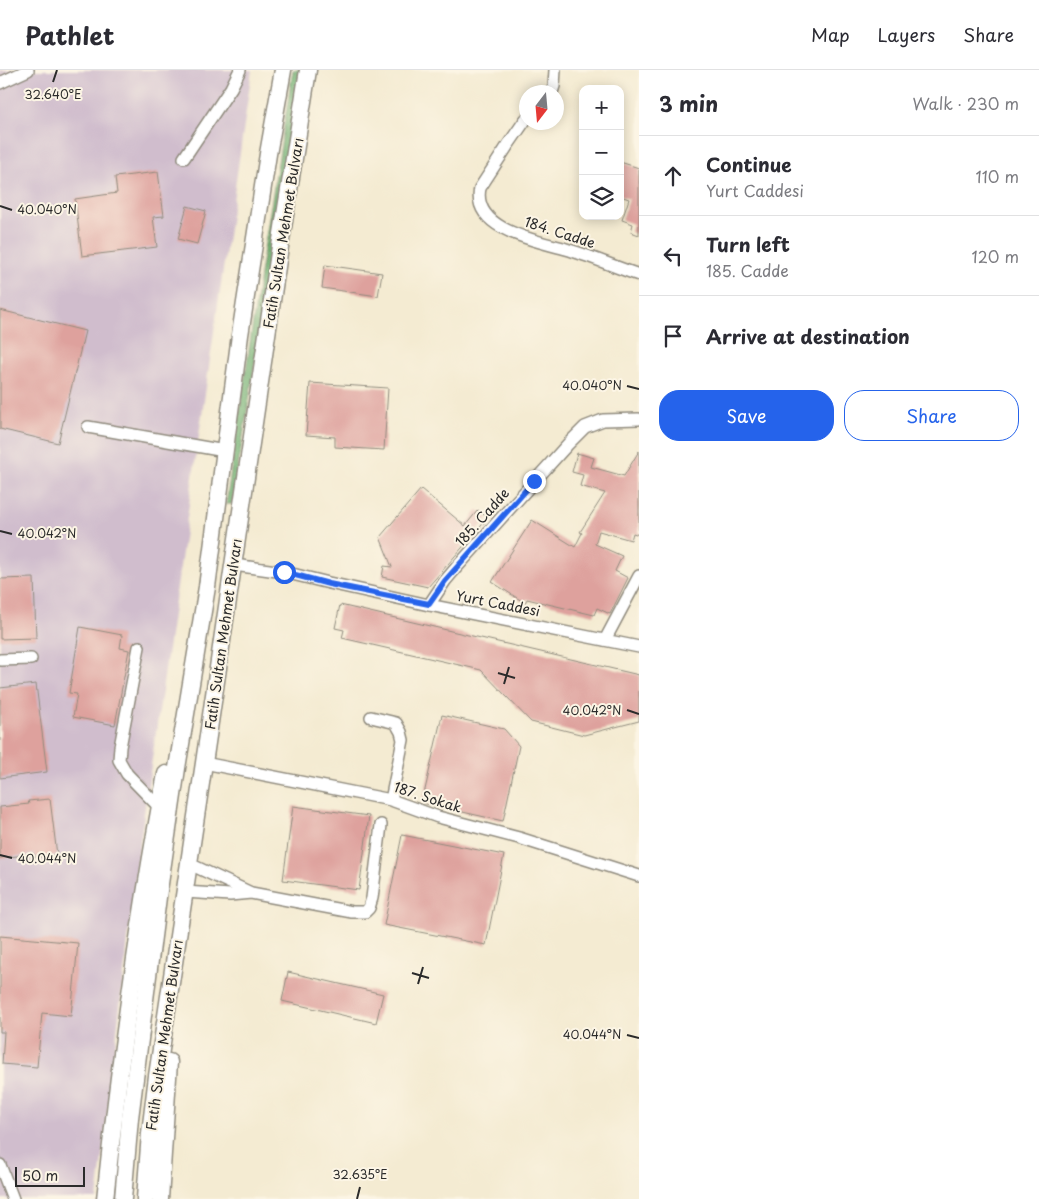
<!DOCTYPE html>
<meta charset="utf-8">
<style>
body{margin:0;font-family:"Playpen Sans",sans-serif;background:#f2f2f3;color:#2b2b33}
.controls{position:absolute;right:15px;top:15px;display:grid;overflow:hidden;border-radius:10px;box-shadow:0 2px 12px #0003}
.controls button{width:45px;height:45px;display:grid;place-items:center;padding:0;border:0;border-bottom:1px solid #e1e1e2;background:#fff;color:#2b2b33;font:25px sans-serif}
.compass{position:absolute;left:519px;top:15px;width:45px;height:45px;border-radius:50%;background:#fff;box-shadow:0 2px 12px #0003;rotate:196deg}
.scale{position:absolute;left:15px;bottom:12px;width:70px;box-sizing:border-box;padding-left:5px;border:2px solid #2b2b2b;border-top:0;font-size:14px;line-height:18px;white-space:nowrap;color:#2b2b2b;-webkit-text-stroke:4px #fcf5e5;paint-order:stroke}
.stop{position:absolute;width:15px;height:15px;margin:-11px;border:4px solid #2563eb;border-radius:50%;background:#fff}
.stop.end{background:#2563eb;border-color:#fff;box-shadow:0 1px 5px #0008}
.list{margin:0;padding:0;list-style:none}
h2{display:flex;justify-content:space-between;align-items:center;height:65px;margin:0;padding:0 20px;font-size:21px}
h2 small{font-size:16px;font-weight:400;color:#7c7c81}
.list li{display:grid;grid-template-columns:32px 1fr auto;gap:15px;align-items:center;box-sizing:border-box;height:80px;padding:0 20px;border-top:1px solid #e1e1e2}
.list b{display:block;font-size:19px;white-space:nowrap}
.list p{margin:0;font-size:16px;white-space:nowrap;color:#7c7c81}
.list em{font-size:16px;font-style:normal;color:#7c7c81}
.actions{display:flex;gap:10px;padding:15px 20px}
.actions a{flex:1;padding:11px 0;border:1px solid #2563eb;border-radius:20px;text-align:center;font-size:18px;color:#2563eb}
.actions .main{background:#2563eb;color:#fff}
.icon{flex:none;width:28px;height:28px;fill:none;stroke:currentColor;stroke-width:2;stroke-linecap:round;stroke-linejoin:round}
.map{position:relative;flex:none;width:639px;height:1129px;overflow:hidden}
header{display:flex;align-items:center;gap:30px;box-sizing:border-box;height:70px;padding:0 25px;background:#fff;border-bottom:1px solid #e1e1e2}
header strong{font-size:24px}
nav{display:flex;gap:28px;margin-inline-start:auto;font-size:18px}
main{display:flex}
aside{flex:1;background:#fff}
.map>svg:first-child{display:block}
.industrial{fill:#d0bdcd}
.forest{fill:#71b072;stroke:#4e6e4e}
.building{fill:#dea19d}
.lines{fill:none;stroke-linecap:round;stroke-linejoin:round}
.minor-casing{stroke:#908b7e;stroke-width:14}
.highway-casing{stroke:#908b7e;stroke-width:19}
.minor{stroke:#fff;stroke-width:11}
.highway{stroke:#fff;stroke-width:16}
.route{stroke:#2563eb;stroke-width:6}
.ticks{fill:none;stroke:#2b2b2b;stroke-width:2}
.labels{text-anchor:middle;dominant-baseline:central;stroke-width:4;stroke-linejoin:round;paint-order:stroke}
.street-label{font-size:14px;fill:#2b2b2b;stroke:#fcf5e5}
.ticks-label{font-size:12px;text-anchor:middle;fill:#2b2b2b;stroke:#fcf5e5;stroke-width:4;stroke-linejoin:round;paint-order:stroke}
</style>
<header>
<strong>Pathlet</strong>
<nav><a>Map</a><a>Layers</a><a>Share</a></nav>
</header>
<main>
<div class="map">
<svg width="639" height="1129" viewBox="0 0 639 1129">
<rect width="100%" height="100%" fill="#fcf5e5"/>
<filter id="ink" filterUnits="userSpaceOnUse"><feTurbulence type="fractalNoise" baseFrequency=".02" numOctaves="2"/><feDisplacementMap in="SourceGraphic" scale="10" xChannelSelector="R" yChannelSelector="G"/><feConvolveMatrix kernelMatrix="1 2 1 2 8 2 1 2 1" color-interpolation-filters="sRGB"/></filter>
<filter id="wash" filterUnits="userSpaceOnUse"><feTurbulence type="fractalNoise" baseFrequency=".0096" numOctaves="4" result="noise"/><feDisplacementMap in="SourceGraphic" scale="20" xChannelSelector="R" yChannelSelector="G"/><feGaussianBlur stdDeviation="1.12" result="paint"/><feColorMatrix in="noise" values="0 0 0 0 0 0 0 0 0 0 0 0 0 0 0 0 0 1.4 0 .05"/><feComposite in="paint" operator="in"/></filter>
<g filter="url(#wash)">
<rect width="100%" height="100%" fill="#f4ebd2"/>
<path class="industrial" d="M0 0H252L138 786 97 1129H0Z"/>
<path class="forest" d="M293 0H300L252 312 232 434H226L261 198Z"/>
<g id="blocks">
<g class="building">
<path d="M620 92 639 98V165L631 162 633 154 622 150 629 129 620 126Z"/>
<path d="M158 102 164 146 153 147 157 177 82 186 75 129 117 123 115 107Z"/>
<path d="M187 136 206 141 197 174 178 169Z"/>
<path d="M325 195 382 203 378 226 322 218Z"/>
<path d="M0 240 85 261 58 373 0 359Z"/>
<path d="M310 313 388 318 384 380 335 377V367L306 365Z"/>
<path d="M639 381V465L633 463 631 470 599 461 595 474 622 486 615 501 628 508 610 544 597 538 594 545 527 529 525 533 492 512 532 450 575 477 582 463 580 462 605 423 580 416 583 405 572 402 577 383 594 388 591 397 624 406Z"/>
<path d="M421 419 465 456 478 440 488 448 428 517 382 507 384 496 392 497 380 467Z"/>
<path d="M34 508 36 568 0 569V509Z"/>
<path d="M340 535 639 605V651L584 665 531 652 481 600 342 568 344 560 335 558Z"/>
<path d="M80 557 122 565 120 578 129 580 115 655 73 647 77 624 69 623Z"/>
<path d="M36 614 47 702 0 708V618Z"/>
<path d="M442 645 504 659 519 676 503 751 422 733Z"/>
<path d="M50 729 57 785 35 787 34 784 0 788V737L29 734 28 731Z"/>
<path d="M293 736 369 746 359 820 283 810Z"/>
<path d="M402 765 504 785 486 875 384 855Z"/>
<path d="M0 866 78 873 71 946 42 943 37 997 2 994 4 962H0Z"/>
<path d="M288 902 383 924 376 953 282 931Z"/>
</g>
</g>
</g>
<g filter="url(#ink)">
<use href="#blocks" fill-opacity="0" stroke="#908b7e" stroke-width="1"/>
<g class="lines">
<defs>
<g id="minor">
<path d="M0 13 28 0"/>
<path d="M552 22 554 16 555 0"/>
<path d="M526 49 508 75 480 118C471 160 538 171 566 179 590 186 615 197 639 205"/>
<path d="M184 88 231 18 240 0"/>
<path d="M88 357 225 381"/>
<path d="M234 495 284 502 329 513 429 535 639 577"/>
<path d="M429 535 445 511 456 498 568 374 585 357 603 350 639 349"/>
<path d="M605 570 639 506"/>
<path d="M139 577 120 677 119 690 127 704 160 738"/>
<path d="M0 590 31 589"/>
<path d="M371 647 396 653 401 662 403 670 391 730"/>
<path d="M204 693 391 730 438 747 519 768 639 806"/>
<path d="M189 792 194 796 249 822"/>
<path d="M185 822 230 825 251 823 352 842H365L369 838 372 828 381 755"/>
<path d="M0 1095 13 1129"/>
</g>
<g id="highway">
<path d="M105 1129C120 987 139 845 166 704"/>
<path d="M123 1129 130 1048 158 827 177 698 207 517 240 265 268 84 283 0"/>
<path d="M145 1129 150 1063 157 1006 204 693 279 183 308 0"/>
<path d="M160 1129 169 992"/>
</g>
</defs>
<use href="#minor" class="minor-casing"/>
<use href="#highway" class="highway-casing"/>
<use href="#minor" class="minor"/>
<use href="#highway" class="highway"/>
</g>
</g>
<g class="lines" filter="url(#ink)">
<path class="route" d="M284 502 329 514 429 534 445 511 534 411"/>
</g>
<path class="ticks" d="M53 12 57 0M0 136 12 140M627 316 639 319M0 461 12 464M498 603 515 608M504 614 509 597M627 640 639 644M0 785 12 788M412 903 429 908M418 914 423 897M627 965 639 968M357 1129 360 1117"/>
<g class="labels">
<g class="street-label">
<text transform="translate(560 162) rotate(18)">184. Cadde</text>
<text transform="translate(283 163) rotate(-81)">Fatih Sultan Mehmet Bulvarı</text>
<text transform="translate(482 447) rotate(-48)">185. Cadde</text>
<text transform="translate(498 533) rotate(11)">Yurt Caddesi</text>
<text transform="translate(223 564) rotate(-82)">Fatih Sultan Mehmet Bulvarı</text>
<text transform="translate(428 727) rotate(18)">187. Sokak</text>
<text transform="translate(164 965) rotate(-82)">Fatih Sultan Mehmet Bulvarı</text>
</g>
</g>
<g class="ticks-label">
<text x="53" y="29">32.640°E</text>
<text x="47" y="144">40.040°N</text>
<text x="592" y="320">40.040°N</text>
<text x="47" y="468">40.042°N</text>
<text x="592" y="645">40.042°N</text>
<text x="47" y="793">40.044°N</text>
<text x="592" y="969">40.044°N</text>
<text x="360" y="1109">32.635°E</text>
</g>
</svg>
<div class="controls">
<button>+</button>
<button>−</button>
<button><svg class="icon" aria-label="layers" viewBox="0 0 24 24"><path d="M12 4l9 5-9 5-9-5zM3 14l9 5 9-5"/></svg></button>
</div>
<svg class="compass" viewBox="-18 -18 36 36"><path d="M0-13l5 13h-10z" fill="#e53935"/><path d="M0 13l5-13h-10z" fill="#7c7c81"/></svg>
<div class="scale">50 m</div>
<div class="stop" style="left:284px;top:502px"></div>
<div class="stop end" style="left:534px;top:411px"></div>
</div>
<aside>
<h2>3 min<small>Walk · 230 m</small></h2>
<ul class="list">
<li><svg class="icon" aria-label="ahead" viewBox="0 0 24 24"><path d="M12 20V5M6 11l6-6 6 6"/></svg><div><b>Continue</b><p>Yurt Caddesi</p></div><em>110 m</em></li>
<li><svg class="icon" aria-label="left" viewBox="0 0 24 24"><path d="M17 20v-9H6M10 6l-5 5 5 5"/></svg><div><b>Turn left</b><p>185. Cadde</p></div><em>120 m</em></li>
<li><svg class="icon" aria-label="arrive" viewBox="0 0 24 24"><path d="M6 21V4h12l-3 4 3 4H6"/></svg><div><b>Arrive at destination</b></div></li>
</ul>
<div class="actions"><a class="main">Save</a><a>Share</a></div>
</aside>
</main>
